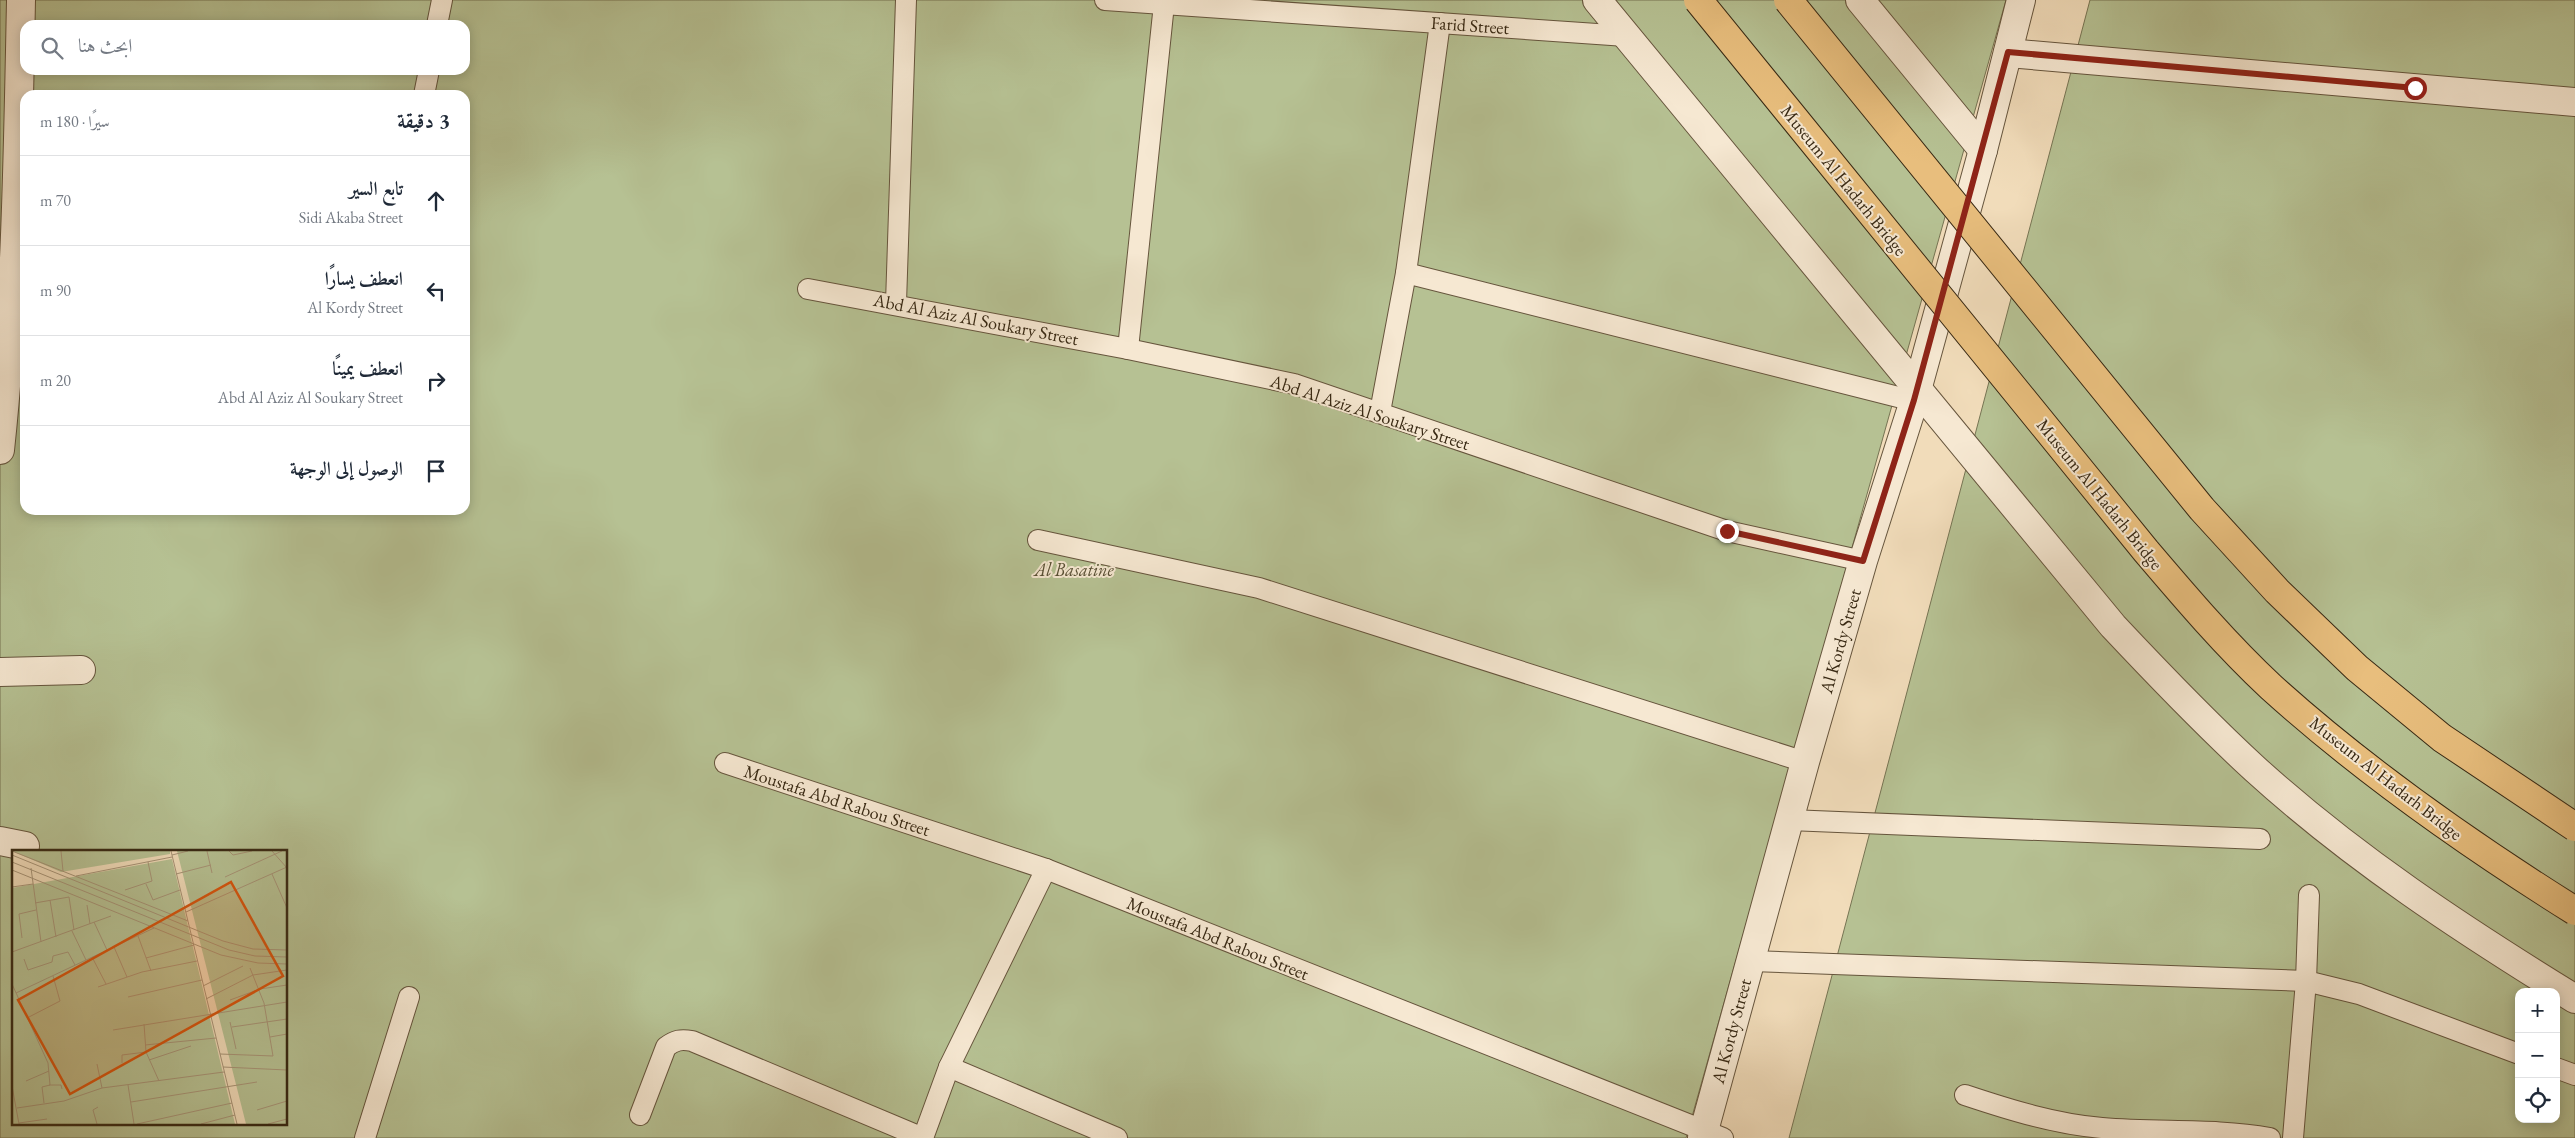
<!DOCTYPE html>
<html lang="ar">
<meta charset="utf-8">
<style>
body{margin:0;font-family:"EB Garamond",Amiri,serif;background:#f6f6f7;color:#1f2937;direction:rtl}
.controls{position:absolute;right:15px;bottom:15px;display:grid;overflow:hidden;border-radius:10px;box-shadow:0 2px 12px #0003}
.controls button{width:45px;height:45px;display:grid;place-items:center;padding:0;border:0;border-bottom:1px solid #e0e1e3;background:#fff;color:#1f2937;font:25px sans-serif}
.stop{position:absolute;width:15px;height:15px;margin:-11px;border:4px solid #8f2418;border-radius:50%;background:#fff}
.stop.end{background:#8f2418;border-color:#fff;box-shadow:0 1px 5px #0008}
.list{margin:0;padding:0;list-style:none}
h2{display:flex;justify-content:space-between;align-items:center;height:65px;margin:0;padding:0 20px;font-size:21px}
h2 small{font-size:16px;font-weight:400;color:#747a83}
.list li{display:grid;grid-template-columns:32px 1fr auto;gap:15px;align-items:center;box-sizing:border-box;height:90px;padding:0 20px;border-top:1px solid #e0e1e3}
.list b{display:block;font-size:19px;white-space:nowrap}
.list p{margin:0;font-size:16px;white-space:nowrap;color:#747a83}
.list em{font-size:16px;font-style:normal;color:#747a83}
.icon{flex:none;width:28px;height:28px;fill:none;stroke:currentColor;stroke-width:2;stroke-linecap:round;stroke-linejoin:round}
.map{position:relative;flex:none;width:2575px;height:1138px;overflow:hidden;direction:ltr}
.search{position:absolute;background:#fff;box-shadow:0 2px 12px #0003;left:20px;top:20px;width:450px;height:55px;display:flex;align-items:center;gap:12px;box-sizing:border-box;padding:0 18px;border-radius:15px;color:#747a83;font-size:19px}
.panel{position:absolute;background:#fff;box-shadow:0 2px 12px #0003;left:20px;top:90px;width:450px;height:425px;border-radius:15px;direction:rtl}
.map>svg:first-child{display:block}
.green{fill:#b6c193;stroke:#767453;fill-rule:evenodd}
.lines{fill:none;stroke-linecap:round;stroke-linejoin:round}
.service-casing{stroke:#66553d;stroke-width:22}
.minor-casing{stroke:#66553d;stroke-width:30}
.tertiary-casing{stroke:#66553d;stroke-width:30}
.service{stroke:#f6e8d2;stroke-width:20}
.minor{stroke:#f6e8d2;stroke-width:28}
.tertiary{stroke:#f6e8d2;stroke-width:28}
.motorway-bridge-casing{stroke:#372813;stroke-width:30;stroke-linecap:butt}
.motorway-bridge{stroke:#e8be7d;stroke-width:28}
.route{stroke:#8f2418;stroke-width:6}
.labels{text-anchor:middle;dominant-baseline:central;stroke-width:4;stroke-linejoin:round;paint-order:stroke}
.street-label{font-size:18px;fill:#372813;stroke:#f6e8d2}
.park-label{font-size:18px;font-style:italic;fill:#574e33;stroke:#f6e8d2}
.inset-road{fill:none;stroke:#a79477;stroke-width:1}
.view{fill:#d6540d;fill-opacity:0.15;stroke:#d6540d;stroke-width:2.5}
.inset-edge{fill:none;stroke:#372813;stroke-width:2.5}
</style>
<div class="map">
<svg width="2575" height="1138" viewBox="0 0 2575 1138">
<rect width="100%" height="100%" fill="#f1dcba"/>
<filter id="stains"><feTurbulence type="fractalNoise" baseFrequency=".004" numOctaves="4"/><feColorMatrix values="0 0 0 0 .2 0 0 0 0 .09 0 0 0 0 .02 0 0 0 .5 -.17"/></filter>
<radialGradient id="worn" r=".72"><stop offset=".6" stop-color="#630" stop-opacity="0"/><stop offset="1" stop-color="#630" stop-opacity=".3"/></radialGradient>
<g class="green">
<path d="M0 0H2006L1686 1138H0ZM25 25H465V70H25ZM25 95H465V510H25ZM14 852H286V1124H14Z"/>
<path d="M2090 0H2575V1138H1789ZM2519 992H2556V1119H2519Z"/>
</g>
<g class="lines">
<defs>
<g id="service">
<path d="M1105 0 1626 36"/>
<path d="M437 25 442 0"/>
<path d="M424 95 429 70"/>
<path d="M1406 273 1914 401"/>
<path d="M808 289 1128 349 1294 384 1727 531 1863 561"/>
<path d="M896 303 906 0"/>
<path d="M1128 349 1164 4"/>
<path d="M1380 412 1406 273 1440 23"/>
<path d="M1038 540 1259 588 1805 762"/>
<path d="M725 763 1046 869 1723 1138"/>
<path d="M1789 820 2260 839"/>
<path d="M1751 961 2306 981 2359 994 2519 1054"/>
<path d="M949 1067 1117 1138"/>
<path d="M2556 1068 2575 1075"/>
<path d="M1965 1095C2010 1110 2055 1124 2102 1128 2159 1133 2214 1128 2270 1138"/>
<path d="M640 1115 666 1047C675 1040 681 1039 692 1041L923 1138"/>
<path d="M365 1138 409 997"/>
<path d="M923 1138 949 1067 1046 869"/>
<path d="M2293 1138 2306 981 2309 895"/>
</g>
<g id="minor">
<path d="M1597 0 2113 626C2159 675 2205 723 2255 769 2353 858 2463 930 2575 999"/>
<path d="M1860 0 1983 150"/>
<path d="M0 450C16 301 18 151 21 0"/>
<path d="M0 672 81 670"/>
<path d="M0 841 25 846"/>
</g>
<g id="tertiary">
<path d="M2008 53 2575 102"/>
<path d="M1702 1138 1805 762 1863 561 1914 401 1983 150 2021 0"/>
</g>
</defs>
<use href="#service" class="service-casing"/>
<use href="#minor" class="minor-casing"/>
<use href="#tertiary" class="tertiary-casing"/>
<use href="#service" class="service"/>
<use href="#minor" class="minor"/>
<use href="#tertiary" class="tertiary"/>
<defs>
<g id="motorway-bridge">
<path d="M1698 0 2146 551C2186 598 2226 645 2271 687 2365 772 2468 844 2575 911"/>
<path d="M1788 0 2202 509 2277 591 2357 668 2442 738 2575 827"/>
</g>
</defs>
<use href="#motorway-bridge" class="motorway-bridge-casing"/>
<use href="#motorway-bridge" class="motorway-bridge"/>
</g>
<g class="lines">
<path class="route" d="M1727 531 1863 561 1914 400 2008 52 2415 88"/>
</g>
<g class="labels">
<g class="street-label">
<text transform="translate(1470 25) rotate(4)">Farid Street</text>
<text transform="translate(1844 180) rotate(51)">Museum Al Hadarh Bridge</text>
<text transform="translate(976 319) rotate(11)">Abd Al Aziz Al Soukary Street</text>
<text transform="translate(1370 412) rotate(18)">Abd Al Aziz Al Soukary Street</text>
<text transform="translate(2100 494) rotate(51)">Museum Al Hadarh Bridge</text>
<text transform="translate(1840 641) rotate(-74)">Al Kordy Street</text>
<text transform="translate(2386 778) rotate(38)">Museum Al Hadarh Bridge</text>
<text transform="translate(837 800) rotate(18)">Moustafa Abd Rabou Street</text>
<text transform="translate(1218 938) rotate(22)">Moustafa Abd Rabou Street</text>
<text transform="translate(1731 1031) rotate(-75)">Al Kordy Street</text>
</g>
<g class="park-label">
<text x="1074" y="569">Al Basatine</text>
</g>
</g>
<g transform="translate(12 850)">
<rect width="275" height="275" fill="#f1dcba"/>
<path d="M0 1H158V4L49 22ZM165 1H275V274H234ZM160 9 223 274H0V38Z" fill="#b6c193"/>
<path class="inset-road" d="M0 1 176 71M49 1 51 21M159 1 225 274M195 1 200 23M217 1 221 5 240 1M260 1 275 18M0 5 211 91 241 99 275 100M160 5 176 1M0 12 217 100 243 106 275 107M19 18 29 92M0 20 209 105 246 113 275 114M164 24 199 15M260 24 275 58M64 26 160 7M213 27 270 1M134 34 141 50 168 40M0 37 21 34M113 40 140 31 136 12M38 50 44 87M23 53 57 47 62 80M75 55 78 74M174 62 275 17M82 72 95 100M60 81 74 110M126 86 139 121M10 88 7 64 24 60M102 97 115 127M0 102 99 66M80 107 94 134M134 108 182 95M12 109 16 120 40 112 41 106 56 102 63 115M0 134 36 213 38 235 30 237 32 253M191 136 231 116M86 137 130 122 185 111M4 143 142 78M116 147 190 130M194 149 241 125 275 120M218 150 248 139 275 135M17 167 48 151 41 126M218 172 224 199M132 174 134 202 147 231M220 177 275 169M101 180 275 152M258 187 275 184M133 195 204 188M208 204 261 206 252 153 238 118M137 210 179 196M110 213V205L134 202M85 214 90 238M211 217 275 220M14 231 37 221M37 235H49L50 239M116 235 122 274M0 236 7 274M119 252 245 232M5 258 52 251 90 238 212 222M245 260 275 251M7 273 35 269M85 274 81 260 86 257M125 274 220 253M189 274 223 265M256 274 275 269"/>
<path class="view" d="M219 32 271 126 58 244 6 150Z"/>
<rect width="275" height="275" class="inset-edge"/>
</g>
<rect width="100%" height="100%" filter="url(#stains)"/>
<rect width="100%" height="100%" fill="url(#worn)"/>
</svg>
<div class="controls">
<button>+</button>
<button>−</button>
<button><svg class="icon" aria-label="locate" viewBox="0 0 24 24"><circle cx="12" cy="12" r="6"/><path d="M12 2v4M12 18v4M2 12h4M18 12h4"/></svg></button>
</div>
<div class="stop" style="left:2415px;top:88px"></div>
<div class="stop end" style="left:1727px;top:531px"></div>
<div class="search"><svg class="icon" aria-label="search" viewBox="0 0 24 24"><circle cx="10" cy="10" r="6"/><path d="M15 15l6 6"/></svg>ابحث هنا</div>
<section class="panel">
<h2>3 دقيقة<small>سيرًا · 180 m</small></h2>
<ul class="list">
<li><svg class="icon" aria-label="ahead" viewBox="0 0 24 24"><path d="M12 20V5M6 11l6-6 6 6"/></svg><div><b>تابع السير</b><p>Sidi Akaba Street</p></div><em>70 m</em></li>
<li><svg class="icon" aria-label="left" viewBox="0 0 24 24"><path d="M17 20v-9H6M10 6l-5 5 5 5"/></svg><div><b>انعطف يسارًا</b><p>Al Kordy Street</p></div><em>90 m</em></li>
<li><svg class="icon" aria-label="right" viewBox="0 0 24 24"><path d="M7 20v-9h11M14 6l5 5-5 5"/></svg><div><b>انعطف يمينًا</b><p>Abd Al Aziz Al Soukary Street</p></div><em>20 m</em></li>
<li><svg class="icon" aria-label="arrive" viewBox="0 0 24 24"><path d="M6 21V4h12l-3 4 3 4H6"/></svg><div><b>الوصول إلى الوجهة</b></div></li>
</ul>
</section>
</div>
